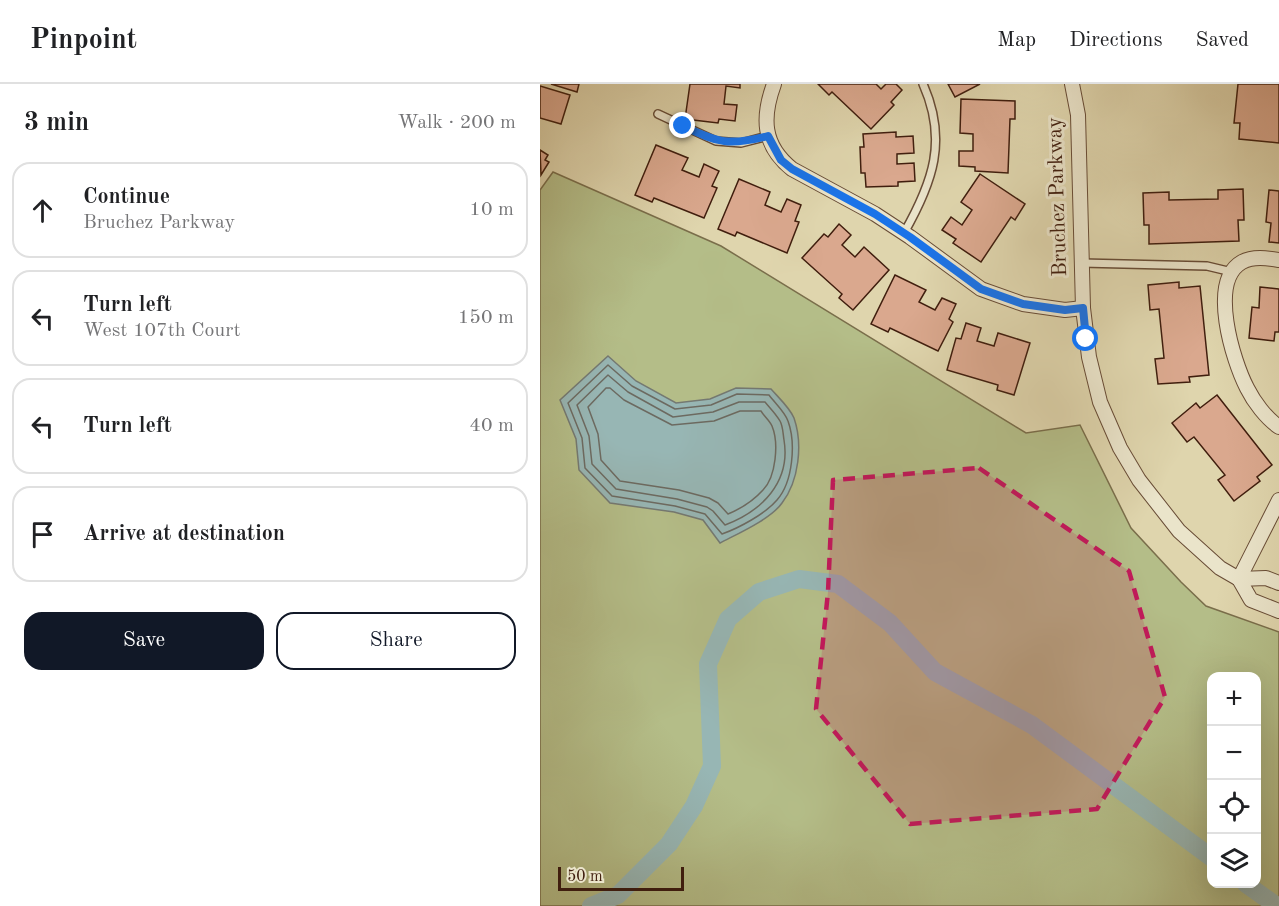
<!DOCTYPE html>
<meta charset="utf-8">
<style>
body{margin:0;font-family:"Old Standard TT",serif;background:#f6f6f6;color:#202124}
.controls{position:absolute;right:18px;bottom:18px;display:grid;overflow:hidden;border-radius:12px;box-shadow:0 6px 24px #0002}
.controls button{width:54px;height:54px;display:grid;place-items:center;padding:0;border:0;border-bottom:2px solid #e0e0e0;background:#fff;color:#202124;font:30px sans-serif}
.scale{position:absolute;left:18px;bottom:15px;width:126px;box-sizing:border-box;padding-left:6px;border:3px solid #401e0e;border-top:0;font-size:16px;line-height:21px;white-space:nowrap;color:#401e0e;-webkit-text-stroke:4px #eae4ca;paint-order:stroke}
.stop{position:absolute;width:18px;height:18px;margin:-14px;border:4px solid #1a73e8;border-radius:50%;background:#fff}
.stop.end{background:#1a73e8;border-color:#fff;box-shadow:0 2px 6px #0008}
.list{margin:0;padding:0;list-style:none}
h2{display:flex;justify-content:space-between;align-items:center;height:78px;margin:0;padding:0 24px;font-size:26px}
h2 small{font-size:20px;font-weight:400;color:#757577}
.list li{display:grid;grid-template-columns:39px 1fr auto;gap:18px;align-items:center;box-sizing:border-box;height:96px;margin:0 12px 12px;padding:0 12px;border:2px solid #e0e0e0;border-radius:18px}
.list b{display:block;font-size:22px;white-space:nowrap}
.list p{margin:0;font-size:20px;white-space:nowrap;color:#757577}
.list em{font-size:20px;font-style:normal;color:#757577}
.actions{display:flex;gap:12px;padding:18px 24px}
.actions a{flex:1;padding:14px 0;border:2px solid #111827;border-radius:18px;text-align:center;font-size:21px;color:#111827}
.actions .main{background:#111827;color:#fff}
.icon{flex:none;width:33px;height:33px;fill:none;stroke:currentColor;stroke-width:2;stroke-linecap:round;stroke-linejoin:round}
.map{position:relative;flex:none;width:739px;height:822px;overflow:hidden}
header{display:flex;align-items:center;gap:36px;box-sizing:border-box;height:84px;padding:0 30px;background:#fff;border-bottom:2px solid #e0e0e0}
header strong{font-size:28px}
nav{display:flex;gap:33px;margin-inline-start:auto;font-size:21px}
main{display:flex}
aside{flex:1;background:#fff}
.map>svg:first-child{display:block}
.green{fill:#b4bd88;stroke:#7a6e4b;stroke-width:1.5;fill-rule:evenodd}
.water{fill:#97b6b4;stroke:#747972;stroke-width:1.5}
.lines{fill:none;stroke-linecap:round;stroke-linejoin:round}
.shore{stroke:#6c6a61;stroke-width:1.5}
.canal{stroke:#97b6b4;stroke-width:18}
.building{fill:#daa88e;stroke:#401e0e;stroke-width:1.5}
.lane-casing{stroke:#684c36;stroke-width:10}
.street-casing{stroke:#684c36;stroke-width:16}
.lane{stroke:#eae4ca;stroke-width:7}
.street{stroke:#eae4ca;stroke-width:14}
.route{stroke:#1a73e8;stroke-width:8}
.marked{fill:#c2185b;fill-opacity:0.2;stroke:#c2185b;stroke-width:4.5;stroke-dasharray:12 8;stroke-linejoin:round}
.labels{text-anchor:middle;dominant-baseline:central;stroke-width:6;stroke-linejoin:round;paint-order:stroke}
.street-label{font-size:21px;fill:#401e0e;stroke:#eae4ca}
</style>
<header>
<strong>Pinpoint</strong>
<nav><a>Map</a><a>Directions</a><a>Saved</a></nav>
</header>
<main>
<aside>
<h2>3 min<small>Walk · 200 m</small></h2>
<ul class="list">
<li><svg class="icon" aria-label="ahead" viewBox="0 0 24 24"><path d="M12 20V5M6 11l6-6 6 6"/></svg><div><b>Continue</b><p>Bruchez Parkway</p></div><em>10 m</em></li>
<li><svg class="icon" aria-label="left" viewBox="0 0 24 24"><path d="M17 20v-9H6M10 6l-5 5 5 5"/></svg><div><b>Turn left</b><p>West 107th Court</p></div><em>150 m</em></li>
<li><svg class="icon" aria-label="left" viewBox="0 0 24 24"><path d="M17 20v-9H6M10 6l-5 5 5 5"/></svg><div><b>Turn left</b></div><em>40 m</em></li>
<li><svg class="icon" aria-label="arrive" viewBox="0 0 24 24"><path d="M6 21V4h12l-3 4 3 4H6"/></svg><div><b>Arrive at destination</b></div></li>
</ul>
<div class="actions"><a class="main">Save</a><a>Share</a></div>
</aside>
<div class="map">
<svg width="739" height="822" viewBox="0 0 739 822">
<rect width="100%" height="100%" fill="#dfd5ad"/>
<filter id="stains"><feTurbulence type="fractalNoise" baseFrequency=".00333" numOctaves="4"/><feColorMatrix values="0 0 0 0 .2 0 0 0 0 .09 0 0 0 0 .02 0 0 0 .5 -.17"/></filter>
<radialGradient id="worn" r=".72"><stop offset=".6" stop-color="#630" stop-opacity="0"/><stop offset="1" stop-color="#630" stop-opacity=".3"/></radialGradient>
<path class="green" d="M13 88 181 162 486 349 540 341 591 444 641 498 666 522 739 548V822H0V106ZM672 592H716V800H672Z"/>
<path class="water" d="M68 272 96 297 136 319 170 315 196 304 231 305C238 313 250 324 254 334 263 360 259 397 242 419 231 435 197 450 180 459L163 436 134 428 70 419 39 386 36 355 20 316Z"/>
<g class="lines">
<g class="shore">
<path d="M68 281 92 302 135 325 171 321 197 310 229 311C235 319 245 328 248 337 256 359 253 398 237 416 225 430 199 444 182 450L165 430 135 422 72 412 45 384 42 354 28 319Z"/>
<path d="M68 291 88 308 133 333 173 328 199 318H225C230 324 236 330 240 337 243 342 243 350 244 356 251 398 222 427 185 441L173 427 167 423 137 415 76 405 52 380 49 352 37 321Z"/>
<path d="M66 304H70L84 316 132 341 174 337 200 327H221C224 332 230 337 232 342 239 359 236 393 223 406 214 416 200 425 188 430L178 419 169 414 139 406 80 397 61 376 58 350 48 323Z"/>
</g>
<g class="canal">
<path d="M706 800 737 822"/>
<path d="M51 822 78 811 129 760 154 722 172 682 168 580 188 535 219 508 259 495 298 500 350 539 395 588 492 641 672 774"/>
</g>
</g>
<g class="building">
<path d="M11 0H39L37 8Z"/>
<path d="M150 0H200V4L186 2 184 20 197 21 195 37 179 35 178 39 145 35Z"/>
<path d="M278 0H336L341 5 346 0H356L362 6 351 18 354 21 331 45 292 8 289 11Z"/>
<path d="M408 0H440L415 13Z"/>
<path d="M698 0H739V59L699 55 700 39H694Z"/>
<path d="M0 2 30 11 21 40 0 34Z"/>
<path d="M421 15 475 17V35H470L468 89 435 87V83L419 82V67H433V50L420 49Z"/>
<path d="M356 48V53L373 52 374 69 357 70V80L374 79 375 97 358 98V102L326 103 325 89H321L320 63H324L323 50Z"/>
<path d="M116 61 148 74 142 86 159 93 164 80 179 87 172 102 177 104 164 134 114 114 112 118 95 111Z"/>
<path d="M0 66 8 71 5 76 9 78 1 91Z"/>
<path d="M440 90 485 120 475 136 471 133 441 178 413 159 416 155 402 146 411 133 422 141 432 126 421 118Z"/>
<path d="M199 95 230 108 225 121 241 128 247 115 261 121 255 137 259 138 247 169 197 148 195 152 178 145Z"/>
<path d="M703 105 704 136H698L699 157 609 160V141H604L603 109 629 108V116L678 115V106Z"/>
<path d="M729 106 739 107V159L729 158 731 139 726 138Z"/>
<path d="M299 140 311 151 302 161 315 173 324 163 349 186 313 226 299 214 302 210 262 174 284 150 288 153Z"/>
<path d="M355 191 386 206 379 218 395 226 402 214 416 220 409 235 413 238 398 267 350 244 348 248 331 240Z"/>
<path d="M639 198V204L660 202 669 291 649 293 650 298 618 300 615 275 624 274 619 225 610 226 608 201Z"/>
<path d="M720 203 739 205V248H735L734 257 709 254 712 223 719 224Z"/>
<path d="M426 239 441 244 437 257 454 262 458 249 490 259 474 311 457 306 458 301 407 286 416 254 421 255Z"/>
<path d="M677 311 732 381 717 393 720 397 694 417 678 396 685 391 654 353 647 358 632 339 656 319 660 324Z"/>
</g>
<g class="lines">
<defs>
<g id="lane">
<path d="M118 30 176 57 201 59 228 52"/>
<path d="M364 149C393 98 408 56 383 0"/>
<path d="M542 179 667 182 692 188"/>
</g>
<g id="street">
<path d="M234 0C222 33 222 61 252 85L335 130 370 153 441 205 483 220 525 226 543 224"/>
<path d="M532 0 538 31 543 224 549 273 560 318 580 364 599 396 639 447 680 484 699 495 711 516 739 527"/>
<path d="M739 176C727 174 713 172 702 178 668 197 693 277 707 304 714 318 726 334 739 343"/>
<path d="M699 495 739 416"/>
<path d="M699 495 726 494 739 499"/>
</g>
</defs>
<use href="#lane" class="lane-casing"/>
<use href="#street" class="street-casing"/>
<use href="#lane" class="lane"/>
<use href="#street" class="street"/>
</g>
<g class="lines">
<path class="route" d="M143 42C179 59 189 62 228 52L241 76 252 85 335 130 370 153 441 205 483 220 525 226 543 224 546 255"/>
</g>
<path class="marked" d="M439 384 589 487 625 613 557 725 370 740 276 625 288 508 293 396Z"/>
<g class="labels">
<g class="street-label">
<text transform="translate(518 113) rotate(-92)">Bruchez Parkway</text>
</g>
</g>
<rect width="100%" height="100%" filter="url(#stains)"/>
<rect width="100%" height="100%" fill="url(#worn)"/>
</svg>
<div class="controls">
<button>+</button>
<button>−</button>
<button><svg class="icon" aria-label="locate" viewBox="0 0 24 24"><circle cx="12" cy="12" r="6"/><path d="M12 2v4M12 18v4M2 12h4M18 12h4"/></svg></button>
<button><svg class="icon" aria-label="layers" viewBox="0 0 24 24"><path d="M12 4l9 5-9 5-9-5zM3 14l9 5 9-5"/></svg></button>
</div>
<div class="scale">50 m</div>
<div class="stop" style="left:546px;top:255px"></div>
<div class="stop end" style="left:143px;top:42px"></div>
</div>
</main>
